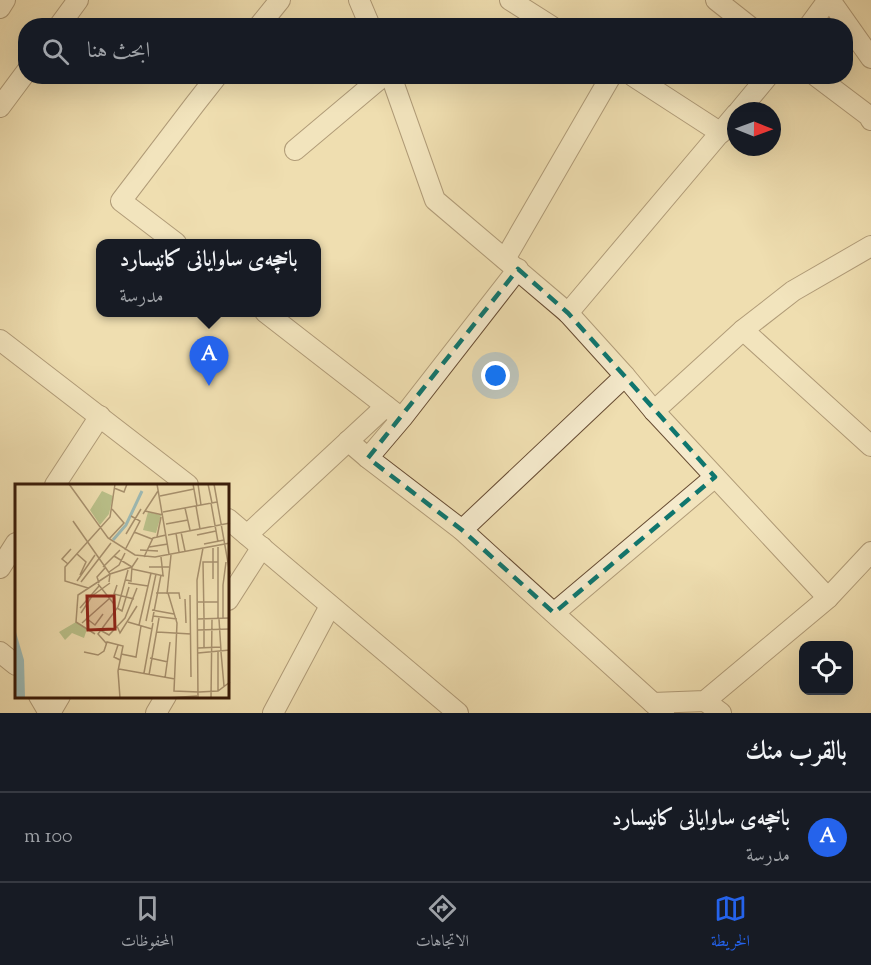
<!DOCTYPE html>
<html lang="ar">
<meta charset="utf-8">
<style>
body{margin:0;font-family:"Sorts Mill Goudy",Amiri,serif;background:#20242c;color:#f1f3f6;direction:rtl}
.controls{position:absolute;right:18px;bottom:18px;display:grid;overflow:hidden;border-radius:12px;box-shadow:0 6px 24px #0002}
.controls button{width:54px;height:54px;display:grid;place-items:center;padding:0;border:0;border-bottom:2px solid #363941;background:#171b24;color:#f1f3f6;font:30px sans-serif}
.compass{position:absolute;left:727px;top:102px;width:54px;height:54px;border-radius:50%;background:#171b24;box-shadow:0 6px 24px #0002;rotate:91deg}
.you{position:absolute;left:496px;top:376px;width:21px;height:21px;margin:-15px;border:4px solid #fff;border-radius:50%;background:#1a73e8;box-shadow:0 0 0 9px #1a73e833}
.badge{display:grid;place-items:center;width:39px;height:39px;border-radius:50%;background:#2563eb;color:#fff;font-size:20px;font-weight:700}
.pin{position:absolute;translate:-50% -50px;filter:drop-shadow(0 2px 3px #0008)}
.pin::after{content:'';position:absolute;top:32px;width:21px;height:18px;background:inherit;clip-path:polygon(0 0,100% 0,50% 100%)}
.popup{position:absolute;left:96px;top:239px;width:225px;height:78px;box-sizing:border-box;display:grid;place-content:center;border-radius:12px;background:#171b24;filter:drop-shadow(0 2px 4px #0005);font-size:20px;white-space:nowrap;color:#9ea1a6}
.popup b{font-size:22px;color:#f1f3f6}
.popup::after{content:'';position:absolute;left:50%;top:100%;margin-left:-12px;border:12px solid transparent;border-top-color:#171b24}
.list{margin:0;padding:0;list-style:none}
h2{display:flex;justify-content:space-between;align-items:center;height:78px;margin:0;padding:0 24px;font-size:26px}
h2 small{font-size:20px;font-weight:400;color:#9ea1a6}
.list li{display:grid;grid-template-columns:39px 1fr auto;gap:18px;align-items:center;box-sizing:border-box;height:90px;padding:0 24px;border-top:2px solid #363941}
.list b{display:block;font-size:22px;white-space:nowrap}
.list p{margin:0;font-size:20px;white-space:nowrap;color:#9ea1a6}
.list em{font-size:20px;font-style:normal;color:#9ea1a6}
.icon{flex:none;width:33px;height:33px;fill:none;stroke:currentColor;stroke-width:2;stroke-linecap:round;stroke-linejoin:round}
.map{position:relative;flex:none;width:871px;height:713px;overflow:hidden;direction:ltr}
.search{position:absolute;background:#171b24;box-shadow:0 6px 24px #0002;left:18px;right:18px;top:18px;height:66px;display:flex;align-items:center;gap:15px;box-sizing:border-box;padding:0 21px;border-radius:24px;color:#9ea1a6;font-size:22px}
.sheet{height:168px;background:#171b24}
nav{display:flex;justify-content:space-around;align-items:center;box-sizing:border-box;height:84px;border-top:2px solid #363941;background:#171b24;font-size:16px;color:#9ea1a6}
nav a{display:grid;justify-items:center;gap:3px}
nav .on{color:#2563eb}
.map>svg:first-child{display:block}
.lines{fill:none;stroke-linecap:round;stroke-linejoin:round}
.minor-casing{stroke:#674c33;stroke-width:22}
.minor{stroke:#f5eacc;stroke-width:20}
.marked{fill:none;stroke:#0f766e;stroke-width:4.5;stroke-dasharray:12 8;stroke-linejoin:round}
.inset-river{fill:none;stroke:#9dbab5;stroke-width:3}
.inset-road{fill:none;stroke:#a7906d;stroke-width:1.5}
.view{fill:#8f2418;fill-opacity:0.15;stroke:#8f2418;stroke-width:3}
.inset-edge{fill:none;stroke:#3a1c09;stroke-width:3}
</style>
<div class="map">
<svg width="871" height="713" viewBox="0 0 871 713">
<rect width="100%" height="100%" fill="#efdeb0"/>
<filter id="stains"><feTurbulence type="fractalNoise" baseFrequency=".00333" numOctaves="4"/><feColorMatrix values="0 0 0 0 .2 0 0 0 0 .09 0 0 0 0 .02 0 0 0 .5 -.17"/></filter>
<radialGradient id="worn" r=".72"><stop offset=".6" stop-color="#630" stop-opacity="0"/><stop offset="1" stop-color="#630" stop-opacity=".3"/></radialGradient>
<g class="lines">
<defs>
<g id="minor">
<path d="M359 0 370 26"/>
<path d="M510 0 551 26"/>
<path d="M716 0 749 26"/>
<path d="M830 0 871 58"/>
<path d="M0 8 5 0"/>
<path d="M59 26 78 0"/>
<path d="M259 26 280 0"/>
<path d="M809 26 828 0"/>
<path d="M391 76 435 200 568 313 625 376 654 411 828 598"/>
<path d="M633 76 721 133"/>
<path d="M816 76 869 116 871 120"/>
<path d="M0 107 26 72"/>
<path d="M739 111 768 76"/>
<path d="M295 150 383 76"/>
<path d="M176 243 121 201 195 104 217 76"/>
<path d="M505 259 611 76"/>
<path d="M265 312 395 413"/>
<path d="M568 313 736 114"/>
<path d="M743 330 871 446"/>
<path d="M0 340 188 485"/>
<path d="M654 411 743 330 793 291 871 246"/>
<path d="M348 441 368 458 462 530 664 713"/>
<path d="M368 458 402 418 518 269"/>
<path d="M55 485 100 416"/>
<path d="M228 519 458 713"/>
<path d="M462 530 625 376"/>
<path d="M247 535 386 406"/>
<path d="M0 568 16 543"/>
<path d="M228 600 262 547"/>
<path d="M554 613 715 477"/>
<path d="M0 652 16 665"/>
<path d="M39 696 49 713"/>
<path d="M705 701 721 713"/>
<path d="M653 703 705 701 828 598 871 552"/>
<path d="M50 713 60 696"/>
<path d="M156 713 166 696"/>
<path d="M273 713 330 606"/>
</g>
</defs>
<use href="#minor" class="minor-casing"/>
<use href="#minor" class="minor"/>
</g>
<path d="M0 0H871V713H0ZM518 269 568 313 715 477 554 613 462 530 368 458Z" fill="#efdeb0" fill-opacity=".55" fill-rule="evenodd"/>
<path class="marked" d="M518 269 568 313 715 477 554 613 462 530 368 458Z"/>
<g transform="translate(15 484)">
<rect width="214" height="214" fill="#efdeb0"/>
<path d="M87 7 98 12 94 30 85 41 75 26ZM133 28 146 31 141 49 128 46ZM61 138 72 145 69 154 57 149 50 156 44 148Z" fill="#bac18a"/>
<path d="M0 145 9 176 10 214H0Z" fill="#9dbab5"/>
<path class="inset-river" d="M98 56 111 41 127 7"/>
<path class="inset-road" d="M54 0 93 54 120 71 140 73 215 59M142 0 154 70M178 0 182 22M183 0 186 21M193 0 197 19M199 0 215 90M99 4 109 8 112 0M145 12 179 5M196 19 203 58M181 22 185 45M170 24 175 46M130 27 148 31M148 28 202 18M128 30 143 7M58 37 95 90 94 98M151 40 173 36M119 48 137 55M166 48 170 67M161 49 164 68M111 50 126 25M153 51 215 39M182 51 201 47M142 53 146 33M94 55 109 39 97 25M189 60 209 56M134 63 153 60M203 63V135M198 64V95M110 66 125 37 116 32M125 66 143 67M62 70 71 78 65 91M99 72 117 83 116 97 111 96M129 73 138 54 151 51M146 73 148 91M53 80 47 75 56 65M88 83 105 66M134 83H154M117 85 149 92M94 88 104 81 110 69M62 97 80 71M66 98 96 59M84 99 82 93 90 84M113 99 133 102M83 100 99 120M102 101 99 110 119 115M208 101V134M208 101 211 78M73 104 50 97V83L95 33 100 0M141 109H164L165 115M153 109 162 139 159 207 184 208M152 110 156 71M175 111 176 193M170 115 171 139M183 118H203M65 124 84 102M102 124 107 127 114 103M137 126 159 130M66 129 77 112 95 99M138 132 162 135M71 134 80 141 88 130M189 134 188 78H203M182 135 215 134M189 135V163M204 135 206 167M131 137 141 90M113 138 137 145M137 138 146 91M67 139 95 114M124 141 136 89M102 142 105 149 122 122M85 146 94 151 110 134 122 104M183 146 215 145M142 148 176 150M80 150 61 138 63 111 95 90 117 83 123 74M91 159 83 150 103 123 113 86M103 161 99 173 105 176M183 164 206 163M69 168 83 171 89 167 92 158 108 162 103 187 105 214M203 168V207M206 168 209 202M183 169 215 166M106 170 121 173 126 142M135 174 153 178M104 185 160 195M129 189 138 139M134 191 144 134M150 194 155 158M184 208 203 207 215 198M152 214 182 212M183 214 182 96 188 64M196 214 197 135"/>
<path class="view" d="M72 112H99L100 145 73 146Z"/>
<rect width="214" height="214" class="inset-edge"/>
</g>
<rect width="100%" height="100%" filter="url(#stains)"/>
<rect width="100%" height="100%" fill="url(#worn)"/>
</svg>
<div class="controls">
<button><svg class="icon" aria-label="locate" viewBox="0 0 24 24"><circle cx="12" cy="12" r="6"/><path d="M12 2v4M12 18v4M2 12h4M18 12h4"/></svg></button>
</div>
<svg class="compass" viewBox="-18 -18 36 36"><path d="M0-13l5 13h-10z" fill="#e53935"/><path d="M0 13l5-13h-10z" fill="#9ea1a6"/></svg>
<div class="you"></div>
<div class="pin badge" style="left:209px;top:386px">A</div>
<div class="popup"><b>باخچەی ساوایانی کانیسارد</b>مدرسة</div>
<div class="search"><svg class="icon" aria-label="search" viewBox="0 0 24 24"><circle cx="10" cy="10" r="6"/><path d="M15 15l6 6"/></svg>ابحث هنا</div>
</div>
<section class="sheet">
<h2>بالقرب منك<small></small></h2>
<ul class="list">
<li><span class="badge">A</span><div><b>باخچەی ساوایانی کانیسارد</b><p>مدرسة</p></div><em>100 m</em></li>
</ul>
</section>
<nav>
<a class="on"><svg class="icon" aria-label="map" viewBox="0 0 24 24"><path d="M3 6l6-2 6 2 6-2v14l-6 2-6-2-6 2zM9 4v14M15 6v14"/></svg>الخريطة</a>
<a><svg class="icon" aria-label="directions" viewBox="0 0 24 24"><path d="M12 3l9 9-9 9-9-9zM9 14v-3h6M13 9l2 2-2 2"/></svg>الاتجاهات</a>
<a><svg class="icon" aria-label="saved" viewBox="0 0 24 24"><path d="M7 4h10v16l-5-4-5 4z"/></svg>المحفوظات</a>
</nav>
